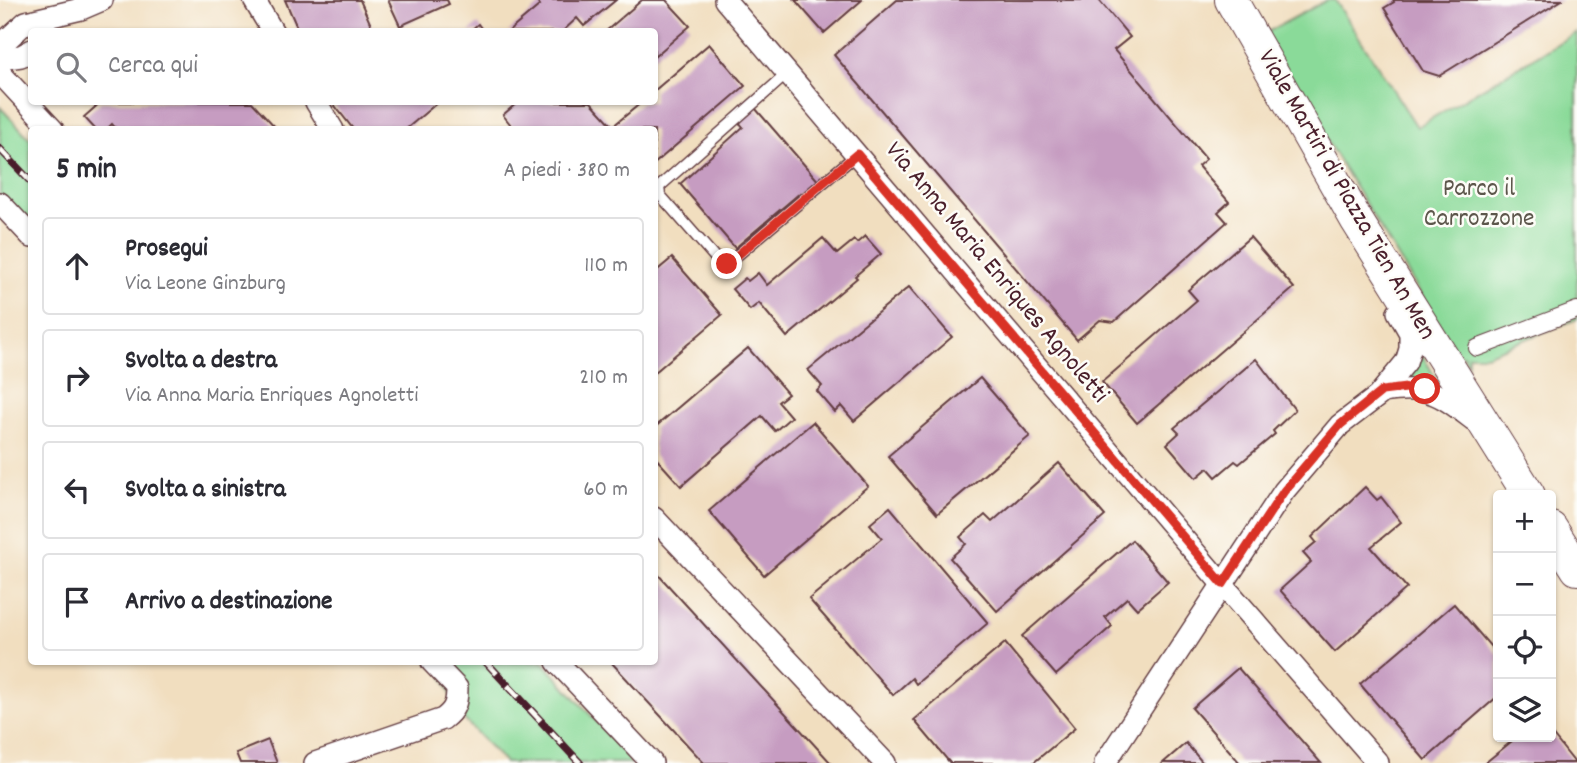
<!DOCTYPE html>
<html lang="it">
<meta charset="utf-8">
<style>
body{margin:0;font-family:Dekko,sans-serif;background:#f2f2f3;color:#2b2b33}
.controls{position:absolute;right:21px;bottom:21px;display:grid;overflow:hidden;border-radius:7px;box-shadow:0 2px 5px #0004}
.controls button{width:63px;height:63px;display:grid;place-items:center;padding:0;border:0;border-bottom:2px solid #e1e1e2;background:#fff;color:#2b2b33;font:35px sans-serif}
.stop{position:absolute;width:21px;height:21px;margin:-16px;border:5px solid #d93025;border-radius:50%;background:#fff}
.stop.end{background:#d93025;border-color:#fff;box-shadow:0 2px 7px #0008}
.list{margin:0;padding:0;list-style:none}
h2{display:flex;justify-content:space-between;align-items:center;height:91px;margin:0;padding:0 28px;font-size:30px}
h2 small{font-size:23px;font-weight:400;color:#7c7c81}
.list li{display:grid;grid-template-columns:46px 1fr auto;gap:21px;align-items:center;box-sizing:border-box;height:98px;margin:0 14px 14px;padding:0 14px;border:2px solid #e1e1e2;border-radius:7px}
.list b{display:block;font-size:26px;white-space:nowrap}
.list p{margin:0;font-size:23px;white-space:nowrap;color:#7c7c81}
.list em{font-size:23px;font-style:normal;color:#7c7c81}
.icon{flex:none;width:38px;height:38px;fill:none;stroke:currentColor;stroke-width:2;stroke-linecap:round;stroke-linejoin:round}
.map{position:relative;flex:none;width:1577px;height:763px;overflow:hidden}
.search{position:absolute;background:#fff;box-shadow:0 2px 5px #0004;left:28px;top:28px;width:630px;height:77px;display:flex;align-items:center;gap:18px;box-sizing:border-box;padding:0 24px;border-radius:7px;color:#7c7c81;font-size:26px}
.panel{position:absolute;background:#fff;box-shadow:0 2px 5px #0004;left:28px;top:126px;width:630px;height:539px;border-radius:7px}
.map>svg:first-child{display:block}
.green{fill:#8ada99;stroke:#6a7c62;stroke-width:2}
.building{fill:#c69cc1}
.lines{fill:none;stroke-linecap:round;stroke-linejoin:round}
.service-casing{stroke:#633c41;stroke-width:13}
.pedestrian-casing{stroke:#633c41;stroke-width:18}
.minor-casing{stroke:#633c41;stroke-width:24}
.primary-casing{stroke:#633c41;stroke-width:34}
.service{stroke:#fff;stroke-width:10}
.pedestrian{stroke:#fff;stroke-width:16}
.minor{stroke:#fff;stroke-width:21}
.primary{stroke:#fff;stroke-width:32}
.rail-casing{stroke:#4a1f2b;stroke-width:8}
.rail{stroke:#fdfcf7;stroke-width:5;stroke-dasharray:16;stroke-linecap:butt}
.route{stroke:#d93025;stroke-width:9}
.labels{text-anchor:middle;dominant-baseline:central;stroke-width:5;stroke-linejoin:round;paint-order:stroke}
.park-label{font-size:26px;fill:#5d574c;stroke:#fdfcf7}
.street-label{font-size:26px;fill:#4a1f2b;stroke:#fdfcf7}
</style>
<div class="map">
<svg width="1577" height="763" viewBox="0 0 1577 763">
<rect width="100%" height="100%" fill="#fdfcf7"/>
<filter id="ink" filterUnits="userSpaceOnUse"><feTurbulence type="fractalNoise" baseFrequency=".0143" numOctaves="2"/><feDisplacementMap in="SourceGraphic" scale="14" xChannelSelector="R" yChannelSelector="G"/><feConvolveMatrix kernelMatrix="1 2 1 2 8 2 1 2 1" color-interpolation-filters="sRGB"/></filter>
<filter id="wash" filterUnits="userSpaceOnUse"><feTurbulence type="fractalNoise" baseFrequency=".00686" numOctaves="4" result="noise"/><feDisplacementMap in="SourceGraphic" scale="28" xChannelSelector="R" yChannelSelector="G"/><feGaussianBlur stdDeviation="1.57" result="paint"/><feColorMatrix in="noise" values="0 0 0 0 0 0 0 0 0 0 0 0 0 0 0 0 0 1.4 0 .05"/><feComposite in="paint" operator="in"/></filter>
<g filter="url(#wash)">
<rect width="100%" height="100%" fill="#f1debf"/>
<g class="green">
<path d="M1327 0H1335L1417 127 1577 32V319L1486 355H1468V364L1463 355H1458L1262 35Z"/>
<path d="M0 107 31 140V231L0 198Z"/>
<path d="M1417 346 1441 387C1427 380 1415 377 1400 382Z"/>
<path d="M437 662H543L634 763H505L459 714Z"/>
</g>
<g id="blocks">
<g class="building">
<path d="M285 0H360L374 32H299Z"/>
<path d="M388 0H447L449 4 400 26Z"/>
<path d="M536 0H616L584 26 577 18 562 32H508L540 5Z"/>
<path d="M642 0H666L690 26 654 57V32H605Z"/>
<path d="M795 0H862L824 33Z"/>
<path d="M897 0H1099L1130 37 1114 50 1206 159 1198 166 1229 202 1218 212 1227 222 1114 322 1100 320 1077 340 834 55Z"/>
<path d="M1393 0H1562L1439 76 1423 71 1384 8 1394 2Z"/>
<path d="M478 24 484 32H469Z"/>
<path d="M709 44 745 86 654 164V130H599L596 127 593 130H515L503 115 518 102H591L613 126 642 102H654V91Z"/>
<path d="M101 102H252L278 130H117L112 124 106 130H96L84 117Z"/>
<path d="M332 102H438L405 130H354Z"/>
<path d="M755 108 820 183 804 198 800 193 735 248 680 184 743 127 739 122Z"/>
<path d="M865 236 881 254 855 276 857 278 787 337 759 303 750 310 732 289 745 278 748 281 758 273 767 285 823 238 837 254 854 240 857 243Z"/>
<path d="M1250 237 1294 288 1137 423 1102 382 1197 300 1188 290Z"/>
<path d="M672 258 722 315 654 373V273Z"/>
<path d="M909 287 952 337 854 421 841 406 835 412 817 391 822 386 808 370Z"/>
<path d="M748 348 788 394 778 402 791 417 775 431 762 416 681 486 654 456V428Z"/>
<path d="M1256 359 1295 410 1273 431 1275 434 1239 464 1235 461 1216 477 1208 468 1196 478 1167 444 1179 433 1174 428Z"/>
<path d="M980 378 1030 436 937 514 888 456Z"/>
<path d="M813 422 868 486 764 575 709 511Z"/>
<path d="M1059 463 1105 516 997 611 950 558 966 544 960 537 985 515 992 522Z"/>
<path d="M1365 487 1377 500 1381 497 1401 522 1371 547 1407 588 1335 652 1280 590 1311 562 1303 553 1316 542 1312 537Z"/>
<path d="M890 507 988 623 916 684 912 678 893 695 809 599 882 538 870 524Z"/>
<path d="M1132 540 1168 582 1137 609 1127 598 1105 617 1112 626 1056 675 1022 636Z"/>
<path d="M654 570 831 763H704L611 662H654Z"/>
<path d="M1454 604 1498 655V696L1425 760 1360 684Z"/>
<path d="M1005 643 1075 728 1033 763H950L914 720Z"/>
<path d="M1238 668 1321 763H1240L1192 708Z"/>
<path d="M1551 733 1575 763H1485L1517 737H1551Z"/>
<path d="M268 740 277 763H240L236 753Z"/>
<path d="M1186 743 1203 763H1163Z"/>
</g>
</g>
</g>
<g filter="url(#ink)">
<use href="#blocks" fill-opacity="0" stroke="#633c41" stroke-width="2"/>
<g class="lines">
<defs>
<path id="service" d="M788 73 659 187 660 195 719 262 727 264 857 154"/>
<path id="pedestrian" d="M1477 348 1577 310"/>
<g id="minor">
<path d="M254 0 273 32"/>
<path d="M725 0 1222 584 1378 763"/>
<path d="M0 46 26 22 81 9 102 0"/>
<path d="M0 59 21 56 32 50"/>
<path d="M0 73 53 130"/>
<path d="M316 102 333 130"/>
<path d="M0 203 32 237"/>
<path d="M1382 392C1430 385 1438 393 1475 421"/>
<path d="M654 518 885 763"/>
<path d="M557 662 652 763"/>
<path d="M315 763 443 719C455 710 457 703 457 688L432 662"/>
<path d="M1105 763 1284 491 1340 425 1378 396 1406 362 1410 349V333L1398 312"/>
</g>
<g id="primary">
<path d="M1231 0 1357 221 1529 495"/>
<path d="M1551 528 1577 569"/>
</g>
</defs>
<use href="#service" class="service-casing"/>
<use href="#pedestrian" class="pedestrian-casing"/>
<use href="#minor" class="minor-casing"/>
<use href="#primary" class="primary-casing"/>
<use href="#service" class="service"/>
<use href="#pedestrian" class="pedestrian"/>
<use href="#minor" class="minor"/>
<use href="#primary" class="primary"/>
<defs>
<g id="rail">
<path d="M0 149 32 183"/>
<path d="M486 662 580 763"/>
</g>
</defs>
<use href="#rail" class="rail-casing"/>
<use href="#rail" class="rail"/>
</g>
</g>
<g class="lines" filter="url(#ink)">
<path class="route" d="M727 264 857 154 1223 584 1284 491 1340 425 1382 391 1406 388 1425 389"/>
</g>
<g class="labels">
<g class="park-label">
<text x="1479" y="189">Parco il<tspan x="1479" dy="30">Carrozzone</tspan></text>
</g>
<g class="street-label">
<text transform="translate(1346 195) rotate(60)">Viale Martiri di Piazza Tien An Men</text>
<text transform="translate(996 273) rotate(50)">Via Anna Maria Enriques Agnoletti</text>
</g>
</g>
</svg>
<div class="controls">
<button>+</button>
<button>−</button>
<button><svg class="icon" aria-label="locate" viewBox="0 0 24 24"><circle cx="12" cy="12" r="6"/><path d="M12 2v4M12 18v4M2 12h4M18 12h4"/></svg></button>
<button><svg class="icon" aria-label="layers" viewBox="0 0 24 24"><path d="M12 4l9 5-9 5-9-5zM3 14l9 5 9-5"/></svg></button>
</div>
<div class="stop" style="left:1425px;top:389px"></div>
<div class="stop end" style="left:727px;top:264px"></div>
<div class="search"><svg class="icon" aria-label="search" viewBox="0 0 24 24"><circle cx="10" cy="10" r="6"/><path d="M15 15l6 6"/></svg>Cerca qui</div>
<section class="panel">
<h2>5 min<small>A piedi · 380 m</small></h2>
<ul class="list">
<li><svg class="icon" aria-label="ahead" viewBox="0 0 24 24"><path d="M12 20V5M6 11l6-6 6 6"/></svg><div><b>Prosegui</b><p>Via Leone Ginzburg</p></div><em>110 m</em></li>
<li><svg class="icon" aria-label="right" viewBox="0 0 24 24"><path d="M7 20v-9h11M14 6l5 5-5 5"/></svg><div><b>Svolta a destra</b><p>Via Anna Maria Enriques Agnoletti</p></div><em>210 m</em></li>
<li><svg class="icon" aria-label="left" viewBox="0 0 24 24"><path d="M17 20v-9H6M10 6l-5 5 5 5"/></svg><div><b>Svolta a sinistra</b></div><em>60 m</em></li>
<li><svg class="icon" aria-label="arrive" viewBox="0 0 24 24"><path d="M6 21V4h12l-3 4 3 4H6"/></svg><div><b>Arrivo a destinazione</b></div></li>
</ul>
</section>
</div>
